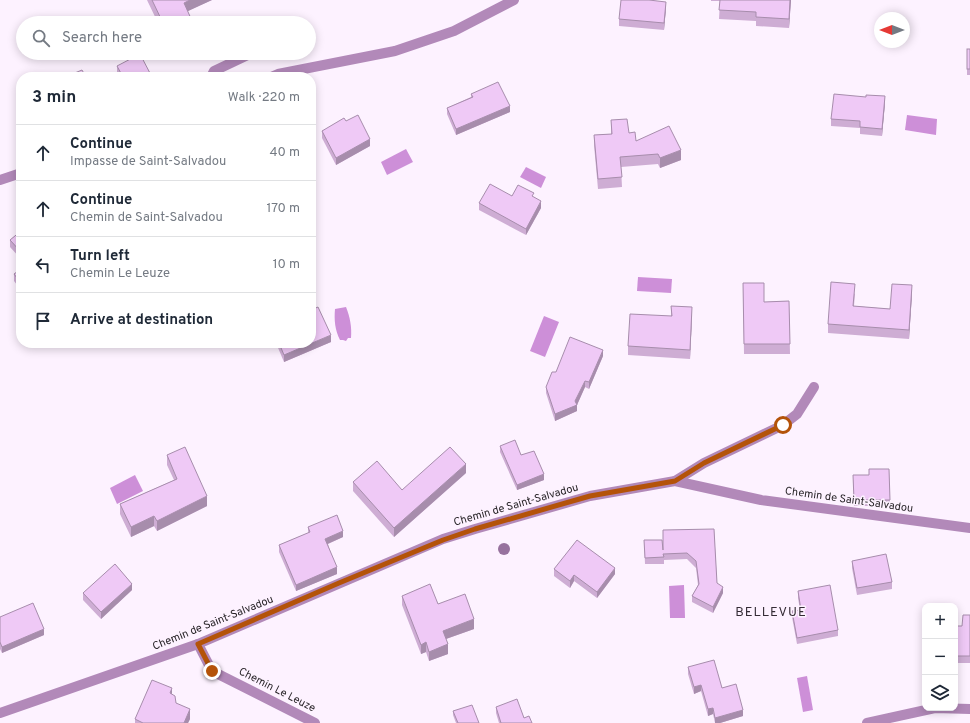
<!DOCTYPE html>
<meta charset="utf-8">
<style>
body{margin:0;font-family:Overpass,sans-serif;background:#f6f6f7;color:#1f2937}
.controls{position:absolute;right:12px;bottom:12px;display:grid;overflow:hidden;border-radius:8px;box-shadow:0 2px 10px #0003}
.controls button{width:36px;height:36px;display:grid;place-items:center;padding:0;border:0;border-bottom:1px solid #e0e1e3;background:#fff;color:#1f2937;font:20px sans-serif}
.compass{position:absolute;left:874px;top:12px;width:36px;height:36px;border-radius:50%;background:#fff;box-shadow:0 2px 10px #0003;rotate:270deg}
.stop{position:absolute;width:12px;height:12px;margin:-9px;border:3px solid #b45309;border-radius:50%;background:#fff}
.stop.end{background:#b45309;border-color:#fff;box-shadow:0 1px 4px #0008}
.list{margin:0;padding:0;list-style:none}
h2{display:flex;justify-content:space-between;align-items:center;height:52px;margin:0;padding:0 16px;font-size:17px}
h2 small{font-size:13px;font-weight:400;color:#747a83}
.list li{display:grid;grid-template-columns:26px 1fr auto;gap:12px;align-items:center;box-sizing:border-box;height:56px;padding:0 16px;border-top:1px solid #e0e1e3}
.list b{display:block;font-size:15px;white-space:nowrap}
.list p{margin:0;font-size:13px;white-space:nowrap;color:#747a83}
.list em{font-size:13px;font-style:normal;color:#747a83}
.icon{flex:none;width:22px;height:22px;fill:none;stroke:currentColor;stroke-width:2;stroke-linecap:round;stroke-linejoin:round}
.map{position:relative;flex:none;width:970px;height:723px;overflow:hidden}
.search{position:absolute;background:#fff;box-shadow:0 2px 10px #0003;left:16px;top:16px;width:300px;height:44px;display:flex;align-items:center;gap:10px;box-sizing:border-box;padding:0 14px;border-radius:22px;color:#747a83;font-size:15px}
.panel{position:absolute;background:#fff;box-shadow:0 2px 10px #0003;left:16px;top:72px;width:300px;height:276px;border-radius:16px}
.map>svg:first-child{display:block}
.water{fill:#cd8fd8}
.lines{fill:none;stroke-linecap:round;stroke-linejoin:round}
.lane{stroke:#b289b9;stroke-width:10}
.street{stroke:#b289b9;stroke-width:10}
.tree{fill:#97729e}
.wall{fill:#ceadd4}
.shaded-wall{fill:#a78dac}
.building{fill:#efc9f6;stroke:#a78dac}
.route{stroke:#b45309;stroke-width:5}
.labels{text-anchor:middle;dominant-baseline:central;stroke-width:3;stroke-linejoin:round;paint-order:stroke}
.street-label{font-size:11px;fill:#282428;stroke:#fdf2ff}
.quarter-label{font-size:13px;letter-spacing:1px;fill:#342b35;stroke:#fdf2ff}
</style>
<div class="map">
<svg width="970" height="723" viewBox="0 0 970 723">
<rect width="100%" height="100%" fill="#fdf2ff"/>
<g class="water">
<path d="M907 115 937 119 936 135 905 130Z"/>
<path d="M406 149 413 162 387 175 381 162Z"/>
<path d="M526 167 546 177 541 188 520 177Z"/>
<path d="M638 277 672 279 671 293 637 291Z"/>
<path d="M346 307C350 317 352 327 351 338H348L346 341 343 340H340C335 330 334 320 335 309Z"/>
<path d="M544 316 559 322 545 357 530 351Z"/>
<path d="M135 475 143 491 117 504 110 488Z"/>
<path d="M684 585 685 618H670L669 586Z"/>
<path d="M807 676 813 710 803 712 797 678Z"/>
</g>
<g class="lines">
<path class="lane" d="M211 77 214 71 252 53"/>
<g class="street">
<path d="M271 77 278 74 395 51 454 31 514 0"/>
<path d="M0 180 21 173"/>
<path d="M675 481 704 463 783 425 797 414 814 387"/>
<path d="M198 644 212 671 315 723"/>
<path d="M0 713 198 644 443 539 475 529 590 496 675 481 761 500 970 528"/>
<path d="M867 723 935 708 970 709"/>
</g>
</g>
<circle class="tree" cx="504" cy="549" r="6"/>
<g class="wall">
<path d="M147 0H212L187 11 193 23H158Z"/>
<path d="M711 0H791L789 28 756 26V21L719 19 720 1H711Z"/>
<path d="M666 8 664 30 619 26V19Z"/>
<rect x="967" y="49" width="3" height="26"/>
<path d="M117 66 152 77H119L117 72Z"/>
<path d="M471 94 510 112 456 135 447 114V108L471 97Z"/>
<path d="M885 103 882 136 860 134V128L831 126V119Z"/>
<path d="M611 120 629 133 636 141 681 160 660 168 658 164 621 167 622 187 598 189 594 145V135L611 134Z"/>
<path d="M346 121 370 146 336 165 322 138V131Z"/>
<path d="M512 196 534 197 541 208 526 235 479 210V203Z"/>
<path d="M21 231V259L10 247V240Z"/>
<path d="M21 269V296V290L14 281V274Z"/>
<path d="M743 283 764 302 789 301 790 354H744Z"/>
<path d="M855 293 854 306 890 309 912 294 909 339 828 333V324Z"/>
<path d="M671 306 692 316 690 359 628 355V346L671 316Z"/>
<path d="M331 342 284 362 276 343H311Z"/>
<path d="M603 356 589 389 585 387 577 405V411L555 421 546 393V387L556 372Z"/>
<path d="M500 446 521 455 544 480 517 490 500 452Z"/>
<path d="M167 455 207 506 157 531 154 526 131 537 120 514V504L174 480 167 465Z"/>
<path d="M889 469 890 506H854L853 480 869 475Z"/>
<path d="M466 473 394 537 353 491V482L402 490Z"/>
<path d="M308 527 343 537 328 544 337 574 296 591 279 552V545L308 533Z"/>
<path d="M714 529 717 583 723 593 713 613 692 602V596L698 585 696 568 687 559 664 560V564H645L644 540 663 550Z"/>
<path d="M852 561 892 582V589L857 595 852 568Z"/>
<path d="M554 569 615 574 597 598 574 581 570 588 554 576Z"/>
<path d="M132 590 101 619 83 600V593Z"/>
<path d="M798 591 838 630V636L797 644 792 617V611L800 610 798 598Z"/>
<path d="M402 596 438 604 474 629 446 639 448 654 429 661 426 652 421 654 402 605Z"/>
<path d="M970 615V663H955V626H962Z"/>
<path d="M0 617 44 635 2 653 0 649Z"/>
<path d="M688 667 722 688 743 716 720 723H715L713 714 708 716 701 691 694 694 688 674Z"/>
<path d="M172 694 176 703 190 719 188 723H135V719Z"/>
<path d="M496 707 524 718 532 723H499L496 713Z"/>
<path d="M453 711 479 723H456L453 715Z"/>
</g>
<g class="shaded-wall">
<path d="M190 0H212L184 13V3Z"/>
<path d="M790 0H791L789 28V19Z"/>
<path d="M666 2V8L664 30V23Z"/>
<path d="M885 96V103L882 136V129Z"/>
<path d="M510 106V112L456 135V129Z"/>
<path d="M370 139V146L336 165V158Z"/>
<path d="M681 150V160L660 168V158Z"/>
<path d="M541 201V208L526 235V229Z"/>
<path d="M912 285V294L909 339V330Z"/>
<path d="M692 307V316L690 359V350Z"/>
<path d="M331 335V342L284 362V355Z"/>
<path d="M603 350V356L589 389V382Z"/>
<path d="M585 381V387L577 405V411L555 421V414L575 401Z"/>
<path d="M466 464V473L394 537V528Z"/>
<path d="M544 474V480L517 490V485Z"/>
<path d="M207 496V506L157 531V521Z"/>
<path d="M154 516V526L131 537V527Z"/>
<path d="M343 531V537L325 545V539Z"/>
<path d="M337 567V574L296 591V585Z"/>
<path d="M615 568V574L597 598V592Z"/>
<path d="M574 575V581L570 588V581Z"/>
<path d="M132 584V590L101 619V612Z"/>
<path d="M723 587V593L713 613V607Z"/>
<path d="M474 619V629L443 640V631Z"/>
<path d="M44 629V635L2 653V647Z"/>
<path d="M426 642V652L421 654V645Z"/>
<path d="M448 644V654L429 661V652Z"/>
<path d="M701 685V691L694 694V687Z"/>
<path d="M172 688V697L170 693Z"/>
<path d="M713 708V714L708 716V709Z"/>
<path d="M190 709V719L188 723H184Z"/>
<path d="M743 710V716L720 723H715V718Z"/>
</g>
<g class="building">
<path d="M152 0H190L184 3 193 23H163Z"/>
<path d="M621 0H649L666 2 664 23 619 19Z"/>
<path d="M720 0H790L789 19 756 17V12L719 10Z"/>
<rect x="967" y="49" width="3" height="20"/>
<path d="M140 54 152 77H123L117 66Z"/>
<path d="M82 70 86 77H65Z"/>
<path d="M498 82 510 106 456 129 447 108 473 97 471 94Z"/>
<path d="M834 94 866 97V95L885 96 882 129 860 127V121L831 119Z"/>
<path d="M358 115 370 139 336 158 322 131 344 118 346 121Z"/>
<path d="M627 119 629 133 635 132 636 141 669 126 681 150 660 158 658 154 620 157 622 177 598 179 594 135 612 134 611 120Z"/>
<path d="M490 184 512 196 518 185 534 193 532 196 541 201 526 229 479 203Z"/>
<path d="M21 231V252L10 240Z"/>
<path d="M21 269V283L14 274Z"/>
<path d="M831 282 855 284 853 306 890 309 892 284 912 285 909 330 828 324Z"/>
<path d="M743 283H764V302L789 301 790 344H744Z"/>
<path d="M671 306 692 307 690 350 628 346 630 314 672 316Z"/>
<path d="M318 307 331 335 284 355 279 343H311V310Z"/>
<path d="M570 337 603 350 589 382 585 381 575 401 577 405 555 414 546 387 552 372H556Z"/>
<path d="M515 440 521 455 534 451 544 474 517 485 500 446Z"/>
<path d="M185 447 207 496 157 521 154 516 131 527 120 504 177 479 167 455Z"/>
<path d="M450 447 466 464 394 528 353 482 377 461 402 490Z"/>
<path d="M869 469H889L890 500H854L853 475H869Z"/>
<path d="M337 515 343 531 325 539 337 567 296 585 279 545 310 532 308 527Z"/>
<path d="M714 529 717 583 723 587 713 607 692 596 699 584 696 561 687 553 663 554 664 557 645 558 644 540H662L663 550V530Z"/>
<path d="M577 540 615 568 597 592 574 575 570 581 554 569Z"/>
<path d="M886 554 892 582 857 588 852 561Z"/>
<path d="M115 564 132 584 101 612 83 593Z"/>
<path d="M430 584 438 604 465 594 474 619 443 631 448 644 429 652 426 642 421 645 402 596Z"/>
<path d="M830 585 838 630 797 638 792 611 801 610 798 591Z"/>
<path d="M33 603 44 629 2 647 0 642V617Z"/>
<path d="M963 615H970V656H955V626H962Z"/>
<path d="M714 660 722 688 736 684 743 710 715 718 713 708 708 709 701 685 694 687 688 667Z"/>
<path d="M152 680 172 688 170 693 175 696 176 703 190 709 184 723H143L135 719Z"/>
<path d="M517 699 524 718 529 716 532 723H501L496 707Z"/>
<path d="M472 705 479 723H458L453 711Z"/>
</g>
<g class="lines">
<path class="route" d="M212 671 198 644 339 583 443 540 475 529 590 496 675 481 704 463 783 425"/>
</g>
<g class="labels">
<g class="street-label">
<text transform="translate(849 500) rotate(8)">Chemin de Saint-Salvadou</text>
<text transform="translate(516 505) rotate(-16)">Chemin de Saint-Salvadou</text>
<text transform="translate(213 623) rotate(-22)">Chemin de Saint-Salvadou</text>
<text transform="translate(277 690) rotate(27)">Chemin Le Leuze</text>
</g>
<g class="quarter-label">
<text x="771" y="613">BELLEVUE</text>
</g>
</g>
</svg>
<div class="controls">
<button>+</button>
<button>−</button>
<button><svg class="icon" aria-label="layers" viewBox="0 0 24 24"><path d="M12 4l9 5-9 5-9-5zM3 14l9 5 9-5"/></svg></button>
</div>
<svg class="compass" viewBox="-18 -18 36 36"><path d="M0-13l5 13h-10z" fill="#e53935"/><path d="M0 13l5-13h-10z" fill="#747a83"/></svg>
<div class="stop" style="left:783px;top:425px"></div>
<div class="stop end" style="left:212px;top:671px"></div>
<div class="search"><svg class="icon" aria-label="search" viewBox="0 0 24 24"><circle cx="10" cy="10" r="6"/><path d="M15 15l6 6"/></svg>Search here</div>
<section class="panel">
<h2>3 min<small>Walk · 220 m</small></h2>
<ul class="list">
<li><svg class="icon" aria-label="ahead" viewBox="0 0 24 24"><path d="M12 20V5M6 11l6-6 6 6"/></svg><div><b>Continue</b><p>Impasse de Saint-Salvadou</p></div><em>40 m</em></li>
<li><svg class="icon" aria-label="ahead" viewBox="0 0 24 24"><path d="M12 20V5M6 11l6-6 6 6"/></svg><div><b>Continue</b><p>Chemin de Saint-Salvadou</p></div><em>170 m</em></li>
<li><svg class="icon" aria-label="left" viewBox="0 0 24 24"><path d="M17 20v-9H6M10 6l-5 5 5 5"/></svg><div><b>Turn left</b><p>Chemin Le Leuze</p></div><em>10 m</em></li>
<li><svg class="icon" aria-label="arrive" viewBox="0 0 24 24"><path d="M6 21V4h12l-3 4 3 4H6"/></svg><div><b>Arrive at destination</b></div></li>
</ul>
</section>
</div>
